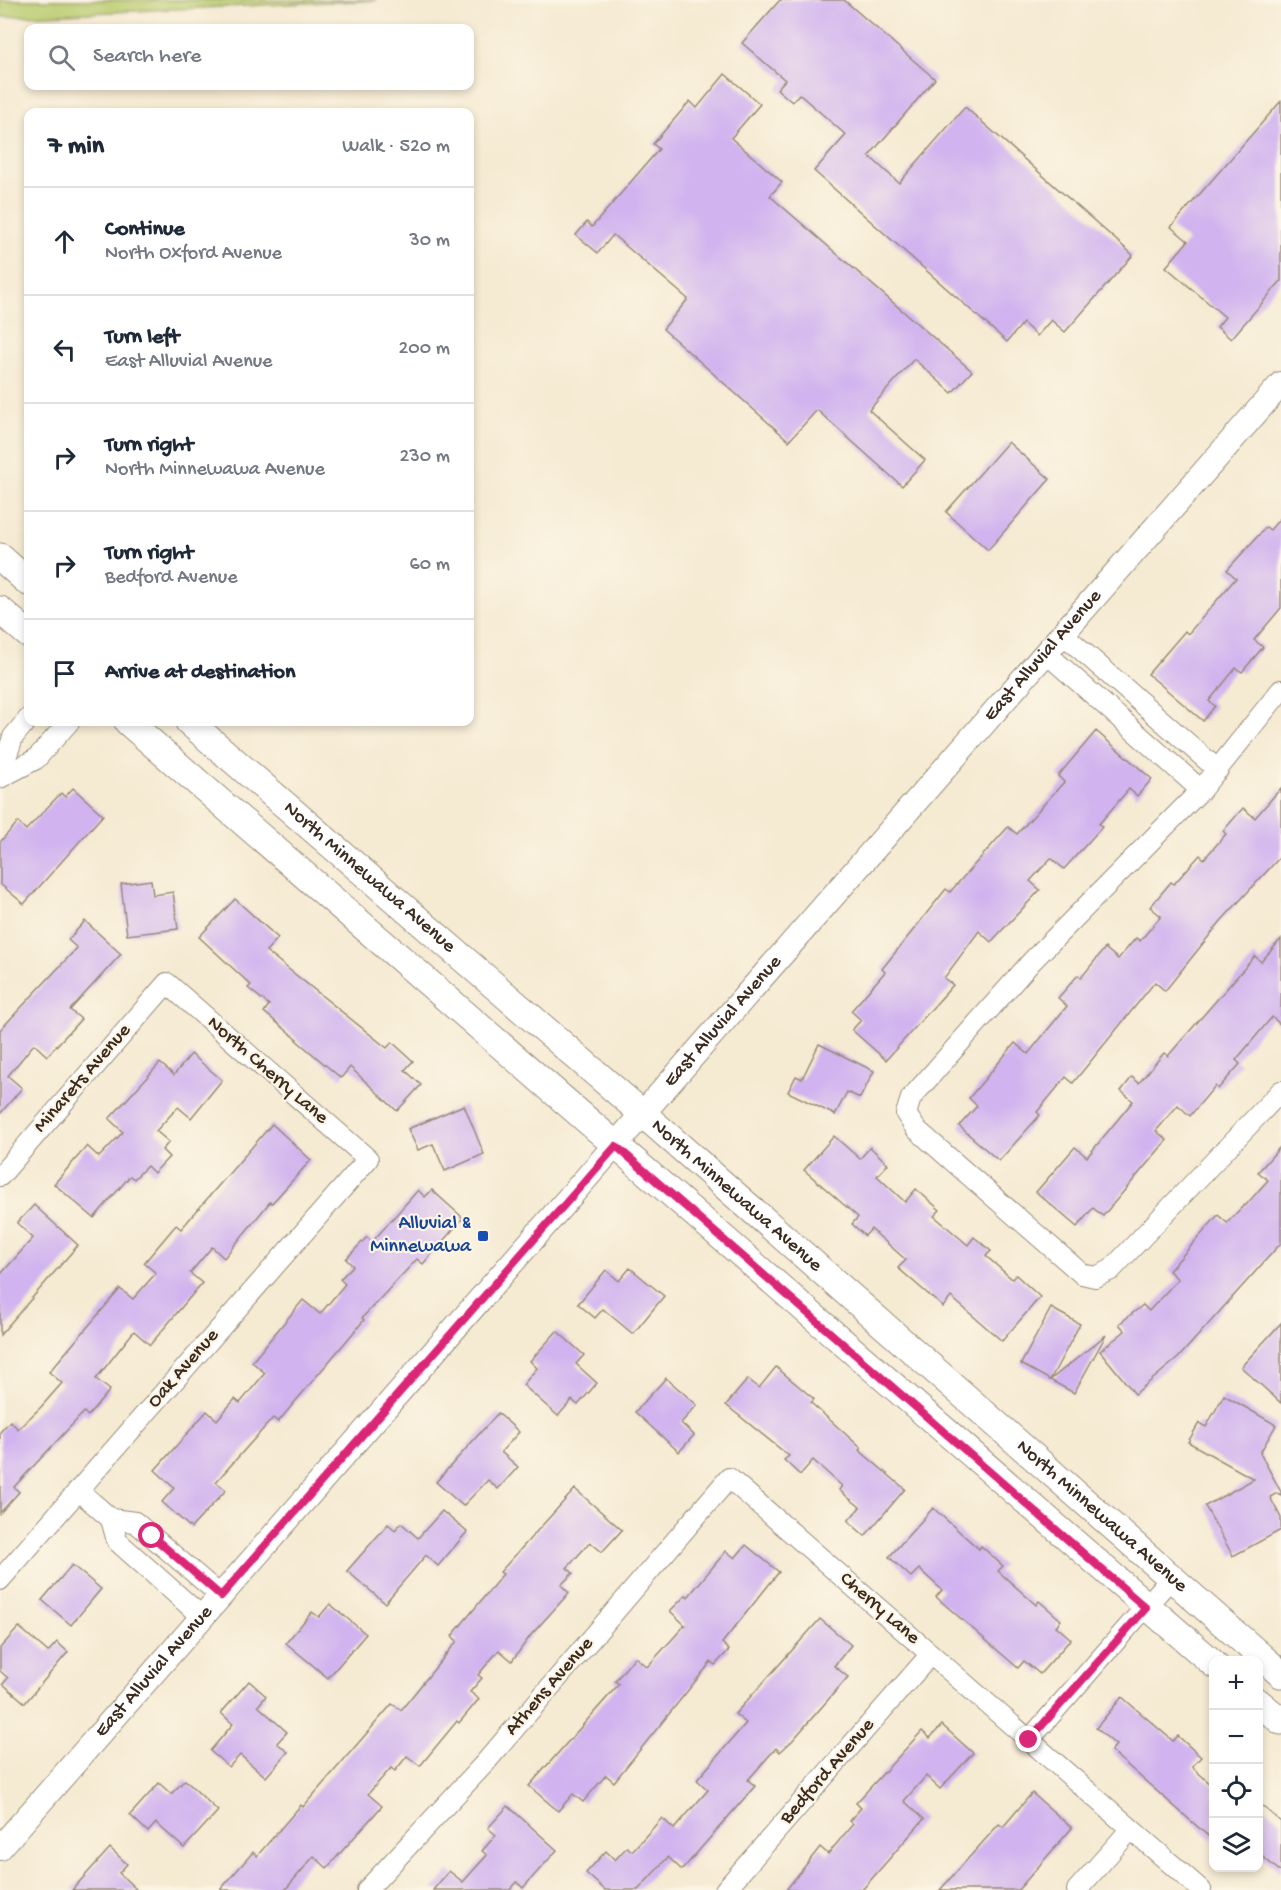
<!DOCTYPE html>
<meta charset="utf-8">
<style>
body{margin:0;font-family:"Gochi Hand",sans-serif;background:#f6f6f7;color:#1f2937}
.controls{position:absolute;right:18px;bottom:18px;display:grid;overflow:hidden;border-radius:12px;box-shadow:0 3px 9px #0003}
.controls button{width:54px;height:54px;display:grid;place-items:center;padding:0;border:0;border-bottom:2px solid #e0e1e3;background:#fff;color:#1f2937;font:30px sans-serif}
.stop{position:absolute;width:18px;height:18px;margin:-14px;border:4px solid #db2777;border-radius:50%;background:#fff}
.stop.end{background:#db2777;border-color:#fff;box-shadow:0 2px 6px #0008}
.list{margin:0;padding:0;list-style:none}
h2{display:flex;justify-content:space-between;align-items:center;height:78px;margin:0;padding:0 24px;font-size:26px}
h2 small{font-size:20px;font-weight:400;color:#747a83}
.list li{display:grid;grid-template-columns:39px 1fr auto;gap:18px;align-items:center;box-sizing:border-box;height:108px;padding:0 24px;border-top:2px solid #e0e1e3}
.list b{display:block;font-size:22px;white-space:nowrap}
.list p{margin:0;font-size:20px;white-space:nowrap;color:#747a83}
.list em{font-size:20px;font-style:normal;color:#747a83}
.icon{flex:none;width:33px;height:33px;fill:none;stroke:currentColor;stroke-width:2;stroke-linecap:round;stroke-linejoin:round}
.map{position:relative;flex:none;width:1281px;height:1890px;overflow:hidden}
.search{position:absolute;background:#fff;box-shadow:0 3px 9px #0003;left:24px;top:24px;width:450px;height:66px;display:flex;align-items:center;gap:15px;box-sizing:border-box;padding:0 21px;border-radius:12px;color:#747a83;font-size:22px}
.panel{position:absolute;background:#fff;box-shadow:0 3px 9px #0003;left:24px;top:108px;width:450px;height:618px;border-radius:12px}
.map>svg:first-child{display:block}
.green{fill:#b9cc6f;stroke:#7a7b46;stroke-width:1.5}
.building{fill:#d0b3ef}
.lines{fill:none;stroke-linecap:round;stroke-linejoin:round}
.minor-casing{stroke:#988a78;stroke-width:22}
.tertiary-casing{stroke:#988a78;stroke-width:26}
.secondary-casing{stroke:#988a78;stroke-width:29}
.minor{stroke:#fff;stroke-width:20}
.tertiary{stroke:#fff;stroke-width:24}
.secondary{stroke:#fff;stroke-width:27}
.route{stroke:#db2777;stroke-width:8}
.transit-dot{fill:#1a4fb4;stroke:#fcf5e5;stroke-width:2}
.labels{text-anchor:middle;dominant-baseline:central;stroke-width:4.5;stroke-linejoin:round;paint-order:stroke}
.street-label{font-size:20px;fill:#3b2a1e;stroke:#fcf5e5}
.transit-label{font-size:20px;fill:#164399;stroke:#fcf5e5;text-anchor:end}
</style>
<div class="map">
<svg width="1281" height="1890" viewBox="0 0 1281 1890">
<rect width="100%" height="100%" fill="#fcf5e5"/>
<filter id="ink" filterUnits="userSpaceOnUse"><feTurbulence type="fractalNoise" baseFrequency=".0167" numOctaves="2"/><feDisplacementMap in="SourceGraphic" scale="12" xChannelSelector="R" yChannelSelector="G"/><feConvolveMatrix kernelMatrix="1 2 1 2 8 2 1 2 1" color-interpolation-filters="sRGB"/></filter>
<filter id="wash" filterUnits="userSpaceOnUse"><feTurbulence type="fractalNoise" baseFrequency=".008" numOctaves="4" result="noise"/><feDisplacementMap in="SourceGraphic" scale="24" xChannelSelector="R" yChannelSelector="G"/><feGaussianBlur stdDeviation="1.35" result="paint"/><feColorMatrix in="noise" values="0 0 0 0 0 0 0 0 0 0 0 0 0 0 0 0 0 1.4 0 .05"/><feComposite in="paint" operator="in"/></filter>
<g filter="url(#wash)">
<rect width="100%" height="100%" fill="#f5ead2"/>
<path class="green" d="M0 0H376L0 17Z"/>
<g id="blocks">
<g class="building">
<path d="M780 0H844L935 79 869 156 899 183 965 107 1133 255 1065 332 1051 320 1037 336 1023 323 1007 342 814 171 846 135 799 94 792 102 777 89 785 80 742 43Z"/>
<path d="M725 74 760 104 731 138 782 182 770 196 972 371 952 393 914 359 869 410 925 460 902 486 817 410 789 441 663 329 688 299 613 235 598 253 576 235 587 222 592 227 659 149 653 144 690 101 697 108Z"/>
<path d="M1281 101V281L1231 339 1217 327 1225 317 1166 267 1188 241 1171 227Z"/>
<path d="M1008 442 1050 479 988 550 946 512Z"/>
<path d="M1281 517V608L1254 640 1263 647 1242 672 1236 668 1209 701 1215 706 1203 721 1148 674 1185 631 1188 634 1236 578 1227 570 1266 527 1270 530Z"/>
<path d="M1096 731 1152 779 1137 796 1129 789 1099 824 1102 827 1064 869 1051 858 1030 881 1040 890 991 942 979 931 944 978 953 985 886 1060 852 1030 861 1020 851 1011 885 972 882 969 946 889 950 892 1008 827 1017 834 1064 782 1058 776Z"/>
<path d="M73 788 103 815 24 904 0 884V842L18 822 26 830 61 793 65 797Z"/>
<path d="M1281 788V856L1221 921 1165 991 1155 982 1073 1083 1066 1077 1037 1112 1040 1115 999 1161 959 1126 977 1106 969 1098 1015 1043 1028 1054 1067 1006 1058 998 1078 975 1081 978 1105 948 1118 959 1136 938 1140 941 1161 916 1150 907 1171 882 1174 884 1200 855 1204 859 1226 834 1223 831 1243 808 1255 818Z"/>
<path d="M151 880 153 895 173 892 178 929 127 935 121 884Z"/>
<path d="M235 899 278 938 266 951 387 1048 392 1042 413 1061 405 1070 421 1085 397 1111 350 1067 341 1078 296 1040 297 1039 264 1012 269 1005 248 988 251 985 199 937Z"/>
<path d="M85 921 121 954 70 1010 81 1019 47 1056 34 1044 8 1076 22 1088 0 1114V1030L77 948 68 940Z"/>
<path d="M1281 939V1025L1272 1017 1236 1060 1240 1064 1218 1089 1215 1086 1190 1116 1178 1105 1156 1131 1167 1140 1103 1216 1093 1208 1077 1227 1036 1192 1075 1147 1087 1157 1133 1101 1121 1091 1132 1077 1139 1083 1164 1053 1168 1056 1255 956 1261 962Z"/>
<path d="M819 1044 874 1071 860 1098 847 1092 835 1115 788 1092 796 1076 802 1079Z"/>
<path d="M191 1054 222 1080 191 1118 178 1107 156 1131 169 1142 162 1150 169 1157 154 1173 147 1166 134 1179 130 1176 94 1218 54 1184 87 1146 99 1157 123 1132 109 1119 160 1063 174 1075Z"/>
<path d="M464 1105 484 1154 445 1171 433 1144 418 1150 408 1129Z"/>
<path d="M272 1124 311 1160 272 1203 270 1202 224 1258 212 1247 190 1273 202 1283 150 1345 134 1331 96 1379 110 1390 88 1416 84 1412 14 1487 19 1492 0 1513V1432L10 1421 18 1429 41 1407 62 1383 49 1372 120 1289 133 1299 156 1273 144 1263 176 1225 181 1229Z"/>
<path d="M834 1136 860 1159 870 1147 888 1164 877 1176 905 1202 916 1189 940 1210 934 1216 968 1245 974 1237 991 1251 986 1256 1012 1279 1016 1275 1040 1297 1002 1341 951 1297 943 1307 898 1268 906 1260 871 1229 865 1236 852 1224 858 1217 804 1170Z"/>
<path d="M1281 1146V1243L1178 1358 1135 1394 1100 1351 1125 1331 1119 1324 1143 1305 1149 1311 1178 1279 1169 1271 1218 1215 1227 1223 1244 1205 1245 1206 1268 1180 1258 1172Z"/>
<path d="M418 1190 425 1197 432 1190 463 1218 423 1264 417 1259 362 1318 364 1320 278 1422 273 1418 216 1482 226 1490 191 1528 162 1502 174 1488 155 1470 207 1411 217 1420 235 1399 240 1403 265 1373 252 1362 273 1336 303 1300 320 1314 345 1284 340 1279 353 1266 346 1259 367 1237 372 1242Z"/>
<path d="M34 1205 78 1245 0 1335V1275L33 1238 17 1223Z"/>
<path d="M630 1268 664 1296 633 1334 603 1309 595 1318 578 1304 606 1270 619 1281Z"/>
<path d="M1051 1308 1080 1324 1050 1380 1021 1364Z"/>
<path d="M1281 1323V1403L1241 1367Z"/>
<path d="M557 1331 584 1355 576 1364 597 1383 578 1405 572 1400 558 1416 523 1385 537 1368 530 1361Z"/>
<path d="M1106 1335 1074 1393 1050 1380Z"/>
<path d="M776 1367 814 1399 811 1403 861 1448 859 1450 905 1489 865 1536 848 1521 860 1507 839 1490 842 1486 813 1460 800 1475 784 1460 789 1456 726 1405 748 1379 759 1388Z"/>
<path d="M666 1378 697 1405 681 1423 694 1435 679 1452 635 1412Z"/>
<path d="M1224 1395 1276 1425 1260 1453 1281 1492V1495L1277 1493 1270 1497 1281 1518V1530L1233 1556 1205 1506 1254 1479 1188 1442 1199 1423 1206 1427Z"/>
<path d="M498 1413 519 1432 501 1452 518 1467 498 1489 488 1480 463 1506 436 1482Z"/>
<path d="M575 1489 622 1530 602 1552 590 1542 567 1568 573 1573 561 1585 569 1593 531 1635 512 1661 499 1650 478 1675 482 1678 470 1692 479 1699 459 1723 457 1721 420 1766 407 1756 395 1771 391 1768 368 1794 382 1806 327 1868 314 1856 285 1890H220L253 1852 257 1856 301 1805 303 1807 392 1704 401 1710 457 1641 452 1636 503 1574 500 1572Z"/>
<path d="M933 1508 979 1549 981 1546 1003 1566 998 1571 1036 1605 1039 1601 1061 1620 1056 1626 1071 1639 1040 1674 1024 1661 1018 1668 936 1597 942 1590 919 1569 911 1577 889 1557Z"/>
<path d="M442 1511 467 1532 438 1566 426 1555 385 1603 347 1571 388 1524 395 1530 401 1523 418 1538Z"/>
<path d="M746 1545 779 1572 722 1643 729 1650 715 1665 711 1662 614 1782 606 1775 583 1802 573 1794 558 1811 529 1786 619 1684 615 1681 635 1657 647 1667 685 1625 670 1611 686 1595 688 1597 726 1551 735 1558Z"/>
<path d="M72 1565 101 1589 71 1625 42 1600Z"/>
<path d="M330 1604 366 1634 328 1678 286 1643 312 1612 319 1617Z"/>
<path d="M820 1619 851 1645 834 1666 848 1677 792 1741 780 1752 776 1748 748 1780 755 1786 682 1870 668 1857 638 1890H605L586 1873 606 1851 615 1860 627 1847 632 1851 662 1818 674 1829 708 1790 697 1780 746 1723 735 1714Z"/>
<path d="M19 1627 48 1652 57 1642 68 1652 25 1703 3 1684 8 1678 0 1671V1648Z"/>
<path d="M249 1681 266 1696 258 1706 287 1732 277 1743 288 1752 266 1777 240 1755 229 1767 210 1751 233 1724 221 1713Z"/>
<path d="M1122 1697 1173 1741 1178 1736 1201 1757 1192 1767 1214 1787V1841L1111 1751 1116 1745 1096 1728Z"/>
<path d="M942 1725 973 1753 940 1789 926 1776 904 1801 924 1819 862 1890H786L820 1847 828 1854 853 1824 849 1821 861 1808 856 1803 922 1731 930 1738Z"/>
<path d="M185 1780 218 1811 184 1848 156 1823 148 1832 130 1815 159 1783 171 1794Z"/>
<path d="M1032 1793 1072 1828 1018 1890H940L999 1824 1003 1827Z"/>
<path d="M1258 1802 1281 1822V1872L1258 1853Z"/>
<path d="M508 1806 557 1850 523 1888 517 1882 510 1890H433L449 1871 463 1882 487 1855 482 1851 496 1835 488 1828Z"/>
<path d="M110 1848 127 1864 119 1873 137 1890H72Z"/>
</g>
</g>
</g>
<g filter="url(#ink)">
<use href="#blocks" fill-opacity="0" stroke="#988a78" stroke-width="1.5"/>
<g class="lines">
<defs>
<g id="minor">
<path d="M1063 634 1218 770"/>
<path d="M1046 653 1201 790"/>
<path d="M1281 690 1201 790 1032 961 911 1098 906 1114 916 1129 1082 1274 1095 1277 1111 1270 1281 1091"/>
<path d="M0 776 13 737 28 719"/>
<path d="M0 778 36 759 69 722"/>
<path d="M0 1176 167 983 368 1159 0 1580"/>
<path d="M78 1490 111 1519 135 1522 221 1596"/>
<path d="M111 1519 117 1541 202 1617"/>
<path d="M1029 1740 1171 1578"/>
<path d="M367 1890 485 1763 729 1478 1201 1890"/>
<path d="M725 1890 931 1654"/>
<path d="M1077 1890 1131 1829"/>
</g>
<g id="tertiary">
<path id="s1" d="M0 1848 1281 384"/>
</g>
<g id="secondary">
<path d="M0 557 28 582"/>
<path d="M0 610 28 634"/>
<path d="M128 722 1214 1664"/>
<path id="s2" d="M189 722 643 1114 1281 1674"/>
<path d="M1258 1702 1281 1721"/>
</g>
</defs>
<use href="#minor" class="minor-casing"/>
<use href="#tertiary" class="tertiary-casing"/>
<use href="#secondary" class="secondary-casing"/>
<use href="#minor" class="minor"/>
<use href="#tertiary" class="tertiary"/>
<use href="#secondary" class="secondary"/>
</g>
</g>
<g class="lines" filter="url(#ink)">
<path class="route" d="M152 1536 221 1596 616 1146 1146 1608 1029 1740"/>
</g>
<rect class="transit-dot" x="477" y="1230" width="12" height="12" rx="3"/>
<g class="labels">
<g class="street-label">
<text stroke="none"><textPath href="#s1" startOffset="1584">East Alluvial Avenue</textPath></text>
<text stroke="none"><textPath href="#s2" startOffset="238">North Minnewawa Avenue</textPath></text>
<text stroke="none"><textPath href="#s1" startOffset="1098">East Alluvial Avenue</textPath></text>
<text transform="translate(267 1071) rotate(41)">North Cherry Lane</text>
<text transform="translate(83 1079) rotate(-49)">Minarets Avenue</text>
<text stroke="none"><textPath href="#s2" startOffset="724">North Minnewawa Avenue</textPath></text>
<text transform="translate(184 1369) rotate(-49)">Oak Avenue</text>
<text stroke="none"><textPath href="#s2" startOffset="1210">North Minnewawa Avenue</textPath></text>
<text transform="translate(879 1609) rotate(41)">Cherry Lane</text>
<text stroke="none"><textPath href="#s1" startOffset="234">East Alluvial Avenue</textPath></text>
<text transform="translate(550 1687) rotate(-49)">Athens Avenue</text>
<text transform="translate(828 1772) rotate(-49)">Bedford Avenue</text>
</g>
<g class="transit-label">
<text x="471" y="1224">Alluvial &amp;<tspan x="471" dy="23">Minnewawa</tspan></text>
</g>
</g>
</svg>
<div class="controls">
<button>+</button>
<button>−</button>
<button><svg class="icon" aria-label="locate" viewBox="0 0 24 24"><circle cx="12" cy="12" r="6"/><path d="M12 2v4M12 18v4M2 12h4M18 12h4"/></svg></button>
<button><svg class="icon" aria-label="layers" viewBox="0 0 24 24"><path d="M12 4l9 5-9 5-9-5zM3 14l9 5 9-5"/></svg></button>
</div>
<div class="stop" style="left:152px;top:1536px"></div>
<div class="stop end" style="left:1029px;top:1740px"></div>
<div class="search"><svg class="icon" aria-label="search" viewBox="0 0 24 24"><circle cx="10" cy="10" r="6"/><path d="M15 15l6 6"/></svg>Search here</div>
<section class="panel">
<h2>7 min<small>Walk · 520 m</small></h2>
<ul class="list">
<li><svg class="icon" aria-label="ahead" viewBox="0 0 24 24"><path d="M12 20V5M6 11l6-6 6 6"/></svg><div><b>Continue</b><p>North Oxford Avenue</p></div><em>30 m</em></li>
<li><svg class="icon" aria-label="left" viewBox="0 0 24 24"><path d="M17 20v-9H6M10 6l-5 5 5 5"/></svg><div><b>Turn left</b><p>East Alluvial Avenue</p></div><em>200 m</em></li>
<li><svg class="icon" aria-label="right" viewBox="0 0 24 24"><path d="M7 20v-9h11M14 6l5 5-5 5"/></svg><div><b>Turn right</b><p>North Minnewawa Avenue</p></div><em>230 m</em></li>
<li><svg class="icon" aria-label="right" viewBox="0 0 24 24"><path d="M7 20v-9h11M14 6l5 5-5 5"/></svg><div><b>Turn right</b><p>Bedford Avenue</p></div><em>60 m</em></li>
<li><svg class="icon" aria-label="arrive" viewBox="0 0 24 24"><path d="M6 21V4h12l-3 4 3 4H6"/></svg><div><b>Arrive at destination</b></div></li>
</ul>
</section>
</div>
